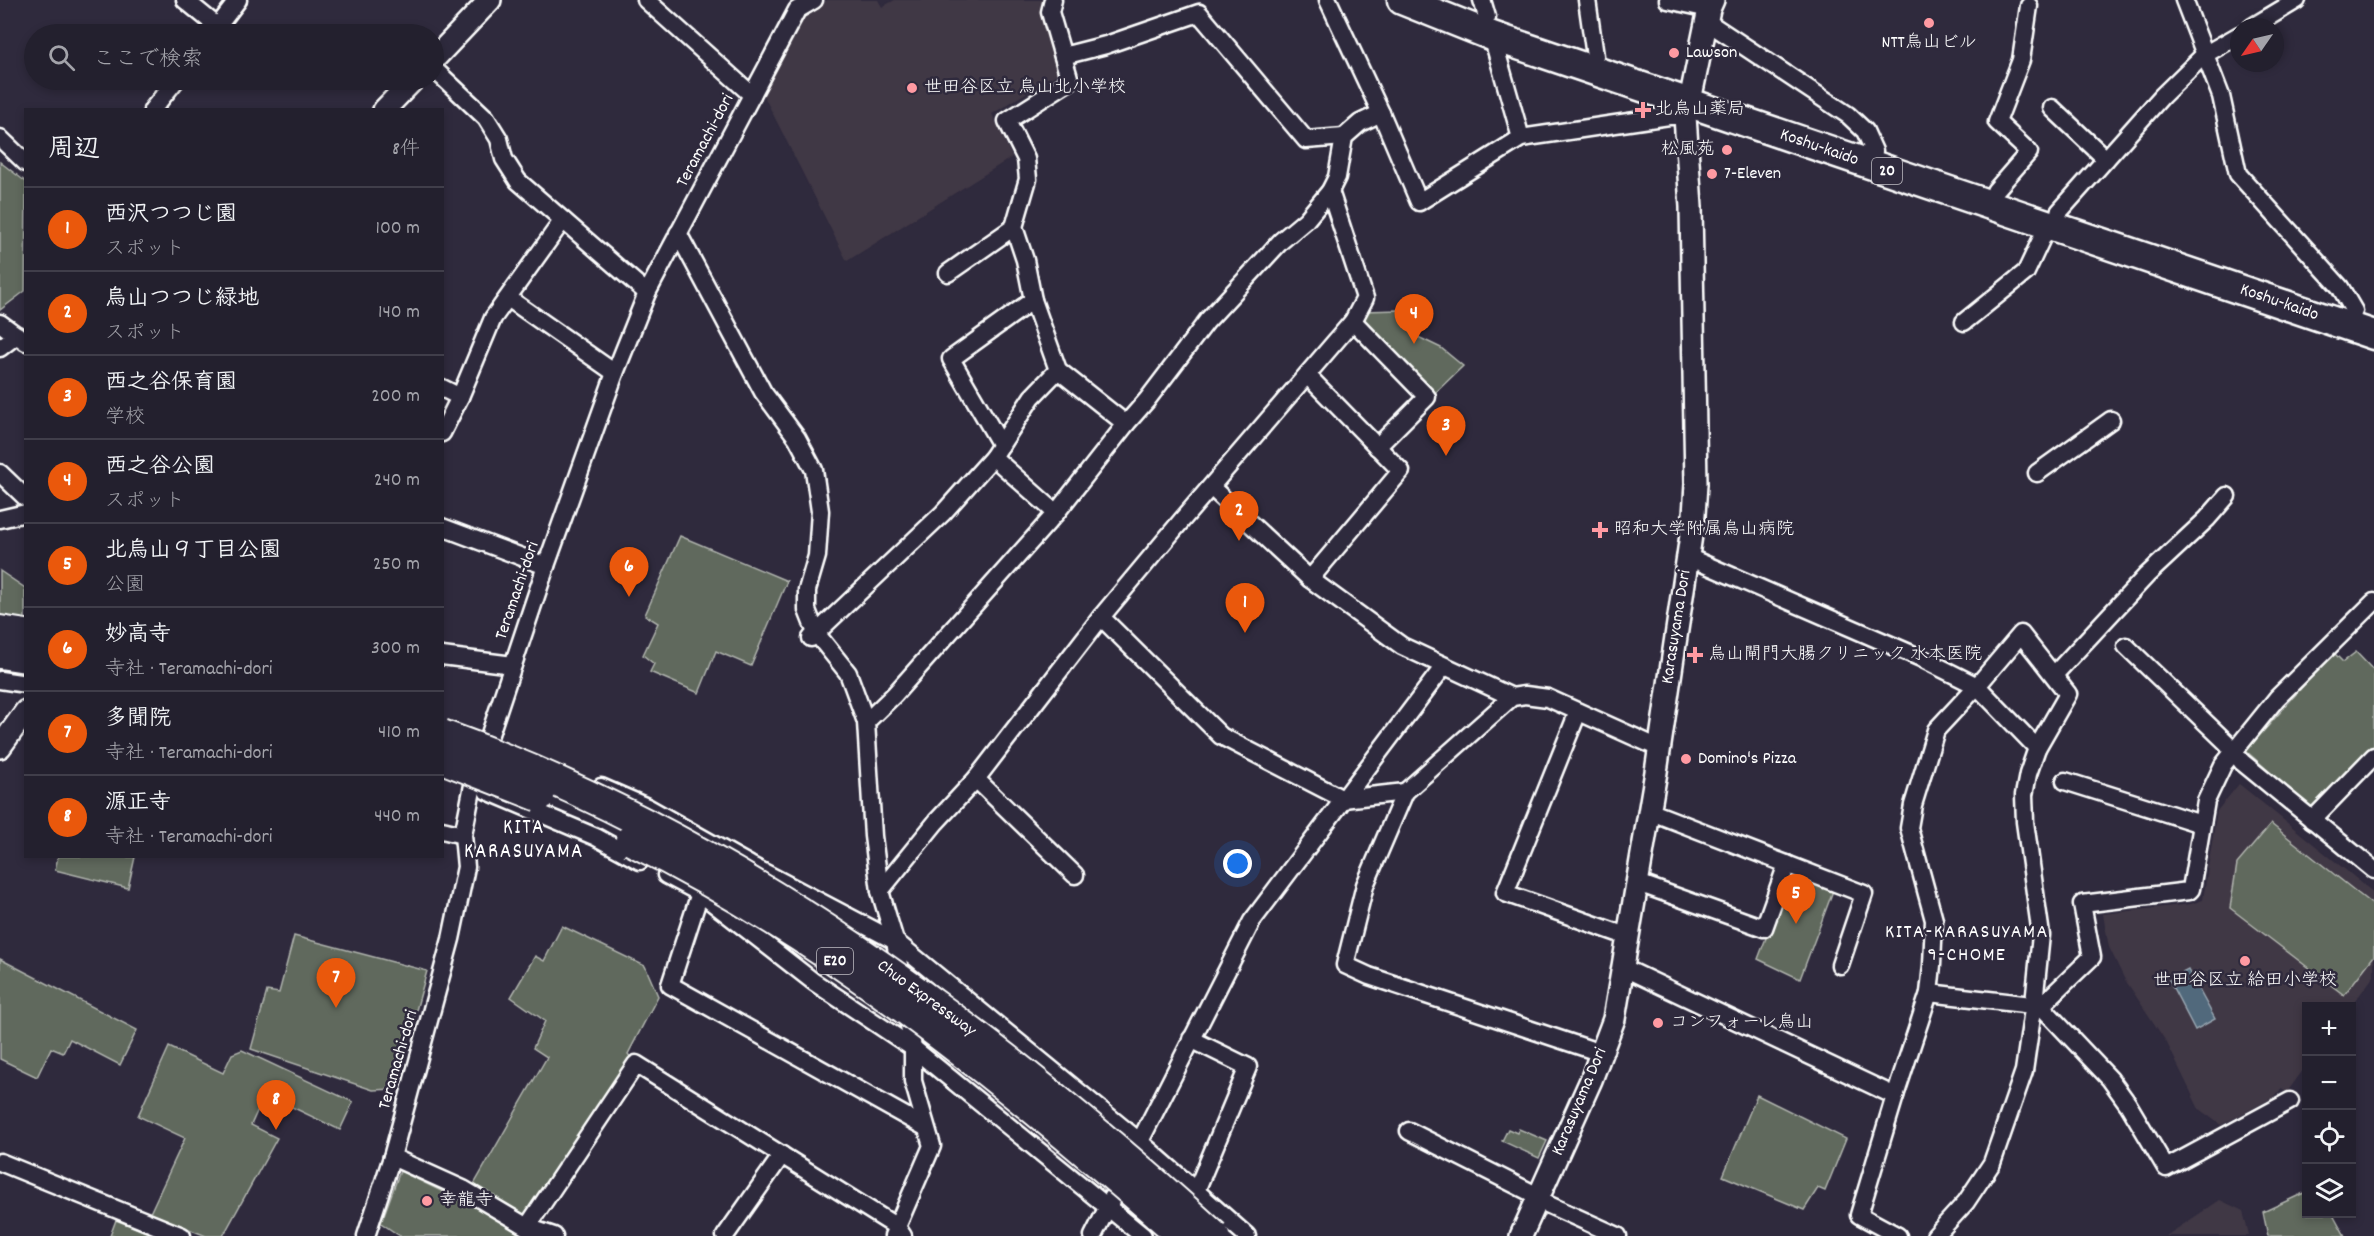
<!DOCTYPE html>
<html lang="ja">
<meta charset="utf-8">
<style>
body{margin:0;font-family:Dekko,"Klee One",sans-serif;background:#2b2836;color:#f1f3f6}
.controls{position:absolute;right:18px;bottom:18px;display:grid;overflow:hidden;border-radius:0px;box-shadow:0 3px 9px #0003}
.controls button{width:54px;height:54px;display:grid;place-items:center;padding:0;border:0;border-bottom:2px solid #403e4a;background:#23202e;color:#f1f3f6;font:30px sans-serif}
.compass{position:absolute;left:2230px;top:18px;width:54px;height:54px;border-radius:50%;background:#23202e;box-shadow:0 3px 9px #0003;rotate:236deg}
.you{position:absolute;left:1238px;top:864px;width:21px;height:21px;margin:-15px;border:4px solid #fff;border-radius:50%;background:#1a73e8;box-shadow:0 0 0 9px #1a73e833}
.badge{display:grid;place-items:center;width:39px;height:39px;border-radius:50%;background:#ea580c;color:#fff;font-size:20px;font-weight:700}
.pin{position:absolute;translate:-50% -50px;filter:drop-shadow(0 2px 3px #0008)}
.pin::after{content:'';position:absolute;top:32px;width:21px;height:18px;background:inherit;clip-path:polygon(0 0,100% 0,50% 100%)}
.list{margin:0;padding:0;list-style:none}
h2{display:flex;justify-content:space-between;align-items:center;height:78px;margin:0;padding:0 24px;font-size:26px}
h2 small{font-size:20px;font-weight:400;color:#a3a3aa}
.list li{display:grid;grid-template-columns:39px 1fr auto;gap:18px;align-items:center;box-sizing:border-box;height:84px;padding:0 24px;border-top:2px solid #403e4a}
.list b{display:block;font-size:22px;white-space:nowrap}
.list p{margin:0;font-size:20px;white-space:nowrap;color:#a3a3aa}
.list em{font-size:20px;font-style:normal;color:#a3a3aa}
.icon{flex:none;width:33px;height:33px;fill:none;stroke:currentColor;stroke-width:2;stroke-linecap:round;stroke-linejoin:round}
.map{position:relative;flex:none;width:2374px;height:1236px;overflow:hidden}
.search{position:absolute;background:#23202e;box-shadow:0 3px 9px #0003;left:24px;top:24px;width:420px;height:66px;display:flex;align-items:center;gap:15px;box-sizing:border-box;padding:0 21px;border-radius:33px;color:#a3a3aa;font-size:22px}
.panel{position:absolute;background:#23202e;box-shadow:0 3px 9px #0003;left:24px;top:108px;width:420px;height:750px;border-radius:0px}
.map>svg:first-child{display:block}
.built{fill:#413845}
.green{fill:#60695d;stroke:#b0b4ae;stroke-width:1.5}
.water{fill:#51697b;stroke:#97a5b0;stroke-width:1.5}
.lines{fill:none;stroke-linecap:round;stroke-linejoin:round}
.minor-casing{stroke:#fff;stroke-width:21}
.tertiary-casing{stroke:#fff;stroke-width:26}
.trunk-casing{stroke:#fff;stroke-width:33}
.motorway-casing{stroke:#fff;stroke-width:34}
.minor{stroke:#2f2a3d;stroke-width:16}
.tertiary{stroke:#2f2a3d;stroke-width:21}
.trunk{stroke:#2f2a3d;stroke-width:28}
.motorway{stroke:#2f2a3d;stroke-width:30}
.motorway-bridge-casing{stroke:#fff;stroke-width:34;stroke-linecap:butt}
.motorway-bridge{stroke:#2f2a3d;stroke-width:30}
.poi-dot{fill:#ff9aa2;stroke:#2f2a3d;stroke-width:2}
.labels{text-anchor:middle;dominant-baseline:central;stroke-width:5;stroke-linejoin:round;paint-order:stroke}
.shield{fill:#2f2a3d;stroke:#c1bfc5;stroke-width:1.5}
.shield-label{font-size:16px;font-weight:bold;fill:#fff}
.poi-label{font-size:18px;fill:#fff;stroke:#2f2a3d;text-anchor:start}
.street-label{font-size:18px;fill:#fff;stroke:#2f2a3d}
.neighbourhood-label{font-size:20px;letter-spacing:1.5px;fill:#fff;stroke:#2f2a3d}
.quarter-label{font-size:21px;letter-spacing:1.5px;fill:#fff;stroke:#2f2a3d}
</style>
<div class="map">
<svg width="2374" height="1236" viewBox="0 0 2374 1236">
<rect width="100%" height="100%" fill="#2f2a3d"/>
<filter id="ink" filterUnits="userSpaceOnUse"><feTurbulence type="fractalNoise" baseFrequency=".0167" numOctaves="2"/><feDisplacementMap in="SourceGraphic" scale="12" xChannelSelector="R" yChannelSelector="G"/><feConvolveMatrix kernelMatrix="1 2 1 2 8 2 1 2 1" color-interpolation-filters="sRGB"/></filter>
<g filter="url(#ink)">
<g class="built">
<path d="M827 0H878L882 7 895 0H1044L1042 14 1060 72 992 114 1012 157 847 261 761 90 803 14Z"/>
<path d="M2239 784 2374 893V976L2351 1006H2306V1066L2287 1092 2281 1089 2274 1097 2221 1125 2199 1109 2167 1043 2124 978 2109 947 2103 914 2191 904 2203 900 2217 811Z"/>
<path d="M2220 1200 2243 1211 2249 1236H2166Z"/>
</g>
<g class="green">
<path d="M0 162 26 182 25 291 0 310Z"/>
<path d="M1400 310 1416 336 1441 348 1463 366 1432 396 1361 324 1365 311Z"/>
<path d="M680 536 787 581 751 666 716 651 699 693 650 672 654 664 643 655 658 623 645 615Z"/>
<path d="M0 571 25 588V621L0 617Z"/>
<path d="M2333 652 2343 662 2356 652 2374 671V748L2312 809 2246 751Z"/>
<path d="M2271 824 2374 906V956L2344 995 2230 908 2237 864Z"/>
<path d="M58 857V856L135 857 128 888 55 870Z"/>
<path d="M1791 872 1834 888 1800 979 1758 959Z"/>
<path d="M562 926 645 966 658 996 628 1054 632 1059 524 1219 472 1188 547 1057 533 1048 545 1021 511 997 535 956 544 961Z"/>
<path d="M294 936 427 971 394 1089 373 1090 251 1049 267 991 279 993Z"/>
<path d="M0 959 137 1030 120 1065 70 1039 63 1053 51 1048 37 1077 0 1059Z"/>
<path d="M169 1047 223 1073 232 1054 242 1050 353 1102 340 1130 265 1094 251 1125 277 1138 223 1236H206L150 1213 185 1138 138 1116Z"/>
<path d="M1757 1095 1846 1139 1825 1191 1818 1188 1804 1210 1723 1176Z"/>
<path d="M1508 1129 1517 1133 1519 1129 1547 1141 1539 1158 1502 1141Z"/>
<path d="M400 1171 534 1236H400L381 1223Z"/>
<path d="M2306 1192V1214H2333L2345 1236H2268L2263 1212Z"/>
<path d="M116 1220 156 1236H110Z"/>
</g>
<path class="water" d="M2188 970 2215 1019 2195 1030 2169 980Z"/>
<g class="lines">
<defs>
<g id="minor">
<path d="M185 0 218 27"/>
<path d="M646 0 752 95"/>
<path d="M1328 0 1381 113 1419 202 1521 138 1669 116H1685"/>
<path d="M1482 0 1487 17"/>
<path d="M1587 0 1595 56"/>
<path d="M1668 0 1709 9"/>
<path d="M2184 0 2221 96 2238 174 2340 287 2354 311"/>
<path d="M1706 21 1848 115 1865 131 1874 151"/>
<path d="M2252 27 2297 0"/>
<path d="M212 34 238 0"/>
<path d="M1492 36 1521 138"/>
<path d="M1063 56 1106 45 1199 13 1306 140 1344 137"/>
<path d="M434 69 486 118 499 139 504 159 518 181 647 293"/>
<path d="M2052 108 2106 159"/>
<path d="M152 110 176 80"/>
<path d="M0 138 26 163"/>
<path d="M1995 191 2029 152 1997 122 2021 60 2029 6"/>
<path d="M2059 212 2162 96 2204 55 2239 35"/>
<path d="M1014 227 1025 260 1033 300 1058 370 1126 424"/>
<path d="M678 233 763 392 797 438 814 470 820 511 817 556 807 590V610L816 633 848 673 866 722 873 836 880 891 895 941 902 983"/>
<path d="M948 273 1014 227 1028 179 1026 159 1007 121 1070 81 1050 12 1053 0"/>
<path d="M508 298 615 373"/>
<path d="M1353 321 1427 397 1377 447"/>
<path d="M1964 322 2026 272 2048 225"/>
<path d="M0 323 26 342"/>
<path d="M0 348 17 335"/>
<path d="M1307 375 1401 471 1310 579"/>
<path d="M442 388 460 397"/>
<path d="M442 433 460 397 493 318 563 220"/>
<path d="M1001 445 951 359 1033 300"/>
<path d="M993 457 1056 513"/>
<path d="M0 473 26 498"/>
<path d="M2037 473 2111 420"/>
<path d="M1212 488 1310 579 1402 646 1512 697"/>
<path d="M0 519 26 513"/>
<path d="M442 527 546 566"/>
<path d="M1688 557 1921 658 1977 686 2037 748"/>
<path d="M1101 617 1221 736 1343 799 1405 792"/>
<path d="M811 638 943 513 993 457 1032 397 1058 370"/>
<path d="M2126 646 2227 743 2242 762 2374 870"/>
<path d="M442 656 513 665"/>
<path d="M2054 675 2147 575 2207 519 2227 496"/>
<path d="M0 680 26 684"/>
<path d="M1578 712 1505 893 1629 937"/>
<path d="M866 722 894 695 1056 513 1126 424 1147 400 1207 321 1281 241 1306 220 1330 191 1337 177 1344 137 1360 123 1381 113"/>
<path d="M976 779 1075 875"/>
<path d="M2065 781 2201 824"/>
<path d="M601 787 647 807 750 865 895 941 1140 1142 1247 1236"/>
<path d="M487 791 596 837 640 861"/>
<path d="M1649 811 1864 894 1840 965"/>
<path d="M2312 820 2374 756"/>
<path d="M442 830 463 835"/>
<path d="M666 875 700 893 814 982 913 1048 1143 1236"/>
<path d="M1638 883 1764 928 1787 864"/>
<path d="M880 891 936 822 976 779 1101 617 1182 520 1353 321 1365 298 1330 191"/>
<path d="M700 893 670 985 925 1127"/>
<path d="M1624 968 1895 1096 1859 1215 1898 1236"/>
<path d="M1929 993 2041 1006 2110 1079 2128 1104 2166 1168 2290 1101"/>
<path d="M2041 1006 2092 957 2082 904 2189 891 2191 889 2206 801 2223 765 2277 698 2374 602"/>
<path d="M1191 1039 1248 1067 1196 1191"/>
<path d="M1601 1053 1369 976 1345 965 1365 885 1405 792 1512 697 1525 695 1548 698 1659 748"/>
<path d="M1895 1096 1929 993 1932 965 1934 920 1909 828 1913 805 1936 730 1977 686 2021 634 2068 694 2037 748 2028 774 2024 795 2025 822 2041 935 2034 1003 2024 1071 1992 1163 1966 1202 1935 1236"/>
<path d="M1409 1131 1530 1192 1538 1200 1618 1236"/>
<path d="M1136 1149 1252 921 1444 666"/>
<path d="M392 1157 463 1189 527 1227 554 1236"/>
<path d="M0 1162 182 1236"/>
<path d="M527 1227 636 1064 897 1227 903 1236"/>
<path d="M366 1236 392 1157 451 939 466 867 463 835 473 785 546 566 615 373 647 293 797 10 814 0"/>
<path d="M725 1236 782 1155"/>
<path d="M893 1236 932 1146 913 1081V1048L906 1008"/>
<path d="M1093 1236 1124 1175"/>
</g>
<g id="tertiary">
<path d="M434 59 490 0"/>
<path d="M384 110 413 80"/>
<path d="M0 747 26 711"/>
<path d="M1521 1236 1591 1080 1614 1019 1656 772 1694 515 1696 484 1691 207 1685 116 1692 91 1709 9 1713 0"/>
</g>
<path id="trunk" d="M1402 0 1492 36 2374 335"/>
<g id="motorway">
<path d="M0 631 26 635"/>
<path d="M0 653 26 657"/>
</g>
</defs>
<use href="#minor" class="minor-casing"/>
<use href="#tertiary" class="tertiary-casing"/>
<use href="#trunk" class="trunk-casing"/>
<use href="#motorway" class="motorway-casing"/>
<use href="#minor" class="minor"/>
<use href="#tertiary" class="tertiary"/>
<use href="#trunk" class="trunk"/>
<use href="#motorway" class="motorway"/>
<defs>
<g id="motorway-bridge">
<path d="M442 735C735 840 987 1029 1214 1236"/>
<path d="M442 758 539 796"/>
<path d="M631 840C835 940 1013 1087 1183 1236"/>
</g>
</defs>
<use href="#motorway-bridge" class="motorway-bridge-casing"/>
<use href="#motorway-bridge" class="motorway-bridge"/>
</g>
</g>
<g class="poi-dot">
<circle cx="1929" cy="23" r="6"/>
<circle cx="1674" cy="53" r="6"/>
<circle cx="912" cy="88" r="6"/>
<path d="M1640 101h6v6h6v6h-6v6h-6v-6h-6v-6h6z"/>
<circle cx="1727" cy="150" r="6"/>
<circle cx="1712" cy="174" r="6"/>
<path d="M1597 521h6v6h6v6h-6v6h-6v-6h-6v-6h6z"/>
<path d="M1692 646h6v6h6v6h-6v6h-6v-6h-6v-6h6z"/>
<circle cx="1686" cy="759" r="6"/>
<circle cx="2245" cy="961" r="6"/>
<circle cx="1658" cy="1023" r="6"/>
<circle cx="427" cy="1201" r="6"/>
</g>
<g class="labels">
<g class="shield">
<rect x="1872" y="158" width="30" height="26" rx="4.5"/>
<rect x="817" y="948" width="36" height="26" rx="4.5"/>
</g>
<g class="shield-label">
<text x="1887" y="171">20</text>
<text x="835" y="961">E20</text>
</g>
<g class="poi-label">
<text x="1929" y="43" text-anchor="middle">NTT烏山ビル</text>
<text x="1686" y="53">Lawson</text>
<text x="924" y="88">世田谷区立 烏山北小学校</text>
<text x="1655" y="110">北烏山薬局</text>
<text x="1715" y="150" text-anchor="end">松風苑</text>
<text x="1724" y="174">7-Eleven</text>
<text x="1614" y="530">昭和大学附属烏山病院</text>
<text x="1708" y="655">烏山閘門大腸クリニック 水本医院</text>
<text x="1698" y="759">Domino's Pizza</text>
<text x="2245" y="981" text-anchor="middle">世田谷区立 給田小学校</text>
<text x="1670" y="1023">コンフォーレ烏山</text>
<text x="439" y="1201">幸龍寺</text>
</g>
<g class="street-label">
<text transform="translate(706 141) rotate(-62)">Teramachi-dori</text>
<text transform="translate(1819 148) rotate(19)">Koshu-kaido</text>
<text transform="translate(2279 303) rotate(19)">Koshu-kaido</text>
<text transform="translate(518 591) rotate(-71)">Teramachi-dori</text>
<text transform="translate(1677 627) rotate(-81)">Karasuyama Dori</text>
<text transform="translate(926 999) rotate(36)">Chuo Expressway</text>
<text transform="translate(399 1060) rotate(-74)">Teramachi-dori</text>
<text transform="translate(1580 1102) rotate(-67)">Karasuyama Dori</text>
</g>
<g class="neighbourhood-label">
<text x="1967" y="933">KITA-KARASUYAMA<tspan x="1967" dy="23">9-CHOME</tspan></text>
</g>
<g class="quarter-label">
<text x="524" y="829">KITA<tspan x="524" dy="24">KARASUYAMA</tspan></text>
</g>
</g>
</svg>
<div class="controls">
<button>+</button>
<button>−</button>
<button><svg class="icon" aria-label="locate" viewBox="0 0 24 24"><circle cx="12" cy="12" r="6"/><path d="M12 2v4M12 18v4M2 12h4M18 12h4"/></svg></button>
<button><svg class="icon" aria-label="layers" viewBox="0 0 24 24"><path d="M12 4l9 5-9 5-9-5zM3 14l9 5 9-5"/></svg></button>
</div>
<svg class="compass" viewBox="-18 -18 36 36"><path d="M0-13l5 13h-10z" fill="#e53935"/><path d="M0 13l5-13h-10z" fill="#a3a3aa"/></svg>
<div class="you"></div>
<div class="pin badge" style="left:1245px;top:633px">1</div>
<div class="pin badge" style="left:1239px;top:541px">2</div>
<div class="pin badge" style="left:1446px;top:456px">3</div>
<div class="pin badge" style="left:1414px;top:344px">4</div>
<div class="pin badge" style="left:1796px;top:924px">5</div>
<div class="pin badge" style="left:629px;top:597px">6</div>
<div class="pin badge" style="left:336px;top:1008px">7</div>
<div class="pin badge" style="left:276px;top:1130px">8</div>
<div class="search"><svg class="icon" aria-label="search" viewBox="0 0 24 24"><circle cx="10" cy="10" r="6"/><path d="M15 15l6 6"/></svg>ここで検索</div>
<section class="panel">
<h2>周辺<small>8件</small></h2>
<ul class="list">
<li><span class="badge">1</span><div><b>西沢つつじ園</b><p>スポット</p></div><em>100 m</em></li>
<li><span class="badge">2</span><div><b>烏山つつじ緑地</b><p>スポット</p></div><em>140 m</em></li>
<li><span class="badge">3</span><div><b>西之谷保育園</b><p>学校</p></div><em>200 m</em></li>
<li><span class="badge">4</span><div><b>西之谷公園</b><p>スポット</p></div><em>240 m</em></li>
<li><span class="badge">5</span><div><b>北烏山９丁目公園</b><p>公園</p></div><em>250 m</em></li>
<li><span class="badge">6</span><div><b>妙高寺</b><p>寺社 · Teramachi-dori</p></div><em>300 m</em></li>
<li><span class="badge">7</span><div><b>多聞院</b><p>寺社 · Teramachi-dori</p></div><em>410 m</em></li>
<li><span class="badge">8</span><div><b>源正寺</b><p>寺社 · Teramachi-dori</p></div><em>440 m</em></li>
</ul>
</section>
</div>
